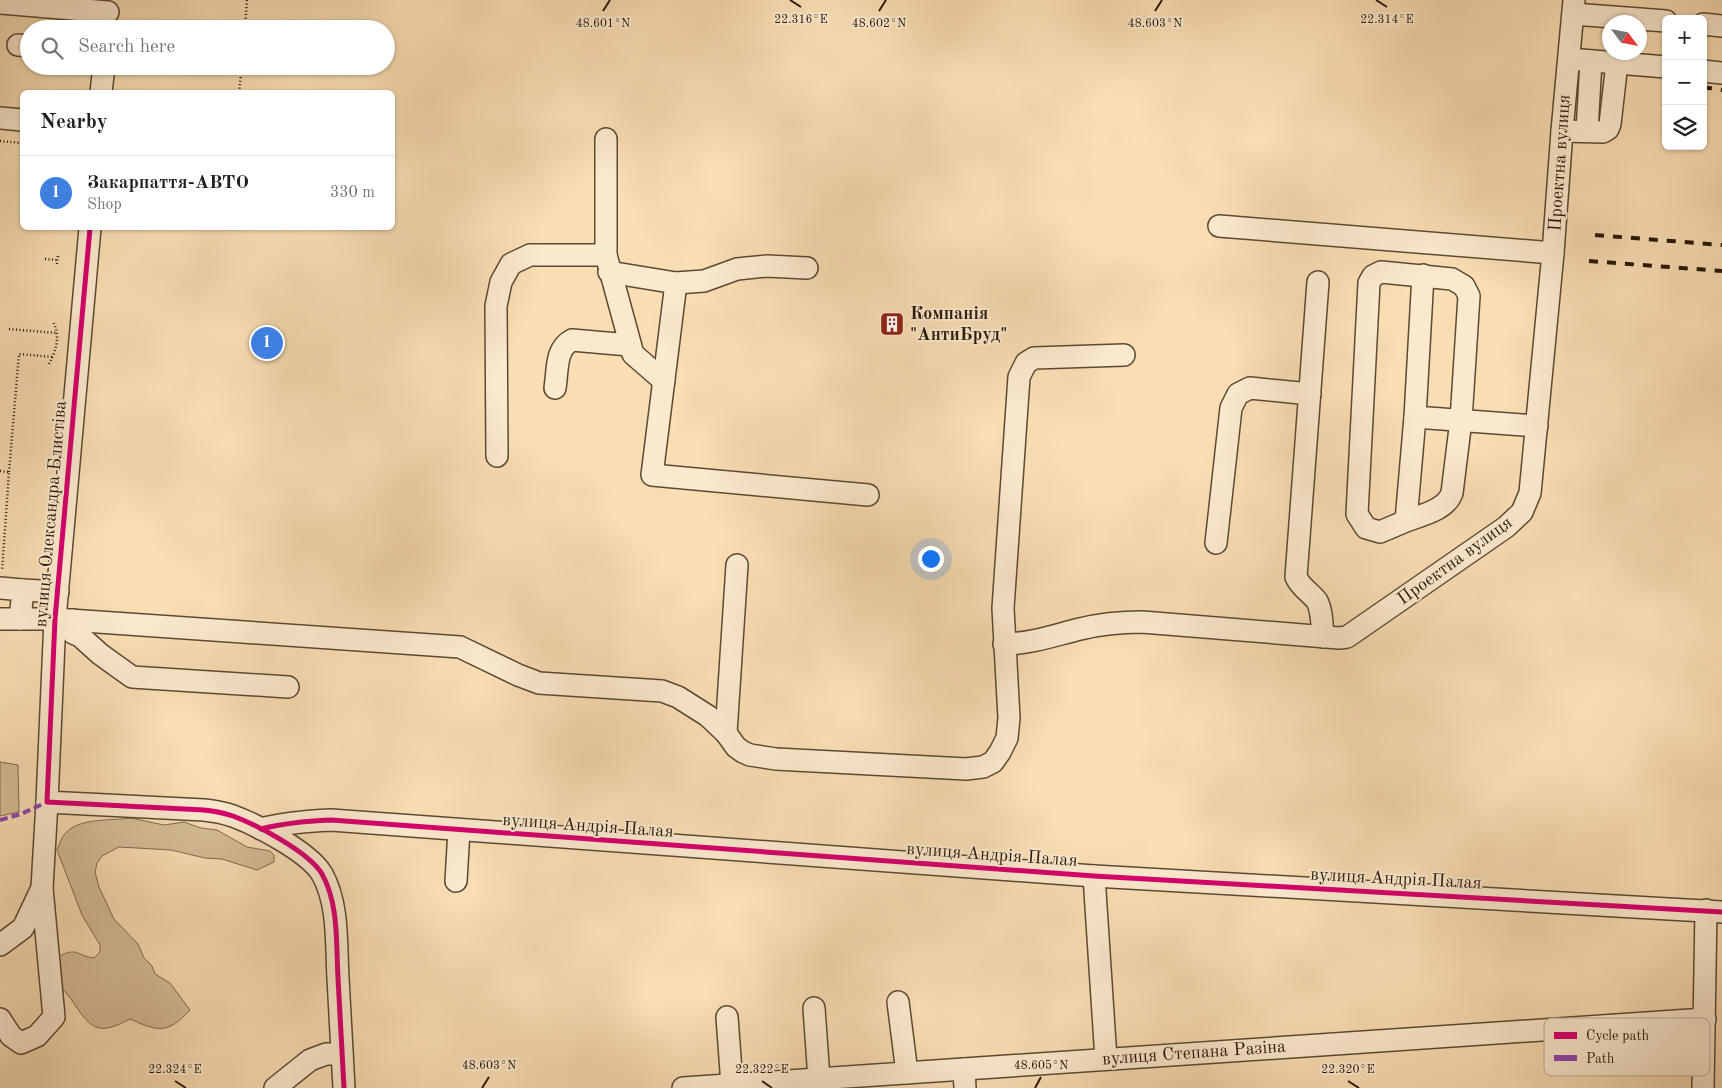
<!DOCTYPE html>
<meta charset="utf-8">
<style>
body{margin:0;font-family:"Old Standard TT",serif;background:#f2f2f2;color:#202124}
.controls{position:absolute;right:15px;top:15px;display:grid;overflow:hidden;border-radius:8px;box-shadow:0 1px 4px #0004}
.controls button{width:45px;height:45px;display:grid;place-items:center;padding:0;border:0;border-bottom:1px solid #e0e0e0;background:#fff;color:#202124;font:25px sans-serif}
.compass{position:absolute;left:1602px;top:15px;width:45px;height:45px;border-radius:50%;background:#fff;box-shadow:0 1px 4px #0004;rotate:122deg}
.you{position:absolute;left:930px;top:558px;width:18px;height:18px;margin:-12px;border:4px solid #fff;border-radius:50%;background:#1a73e8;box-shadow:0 0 0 8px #1a73e833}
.badge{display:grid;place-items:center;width:32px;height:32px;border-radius:50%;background:#8f2418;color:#fff;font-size:16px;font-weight:700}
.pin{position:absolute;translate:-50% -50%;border:2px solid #fff;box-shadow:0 1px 5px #0006}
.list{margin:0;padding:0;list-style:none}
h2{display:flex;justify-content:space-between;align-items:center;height:65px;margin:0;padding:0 20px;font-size:21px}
h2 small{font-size:16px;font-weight:400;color:#757577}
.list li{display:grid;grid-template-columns:32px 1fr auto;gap:15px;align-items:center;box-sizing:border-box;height:75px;padding:0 20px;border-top:1px solid #e0e0e0}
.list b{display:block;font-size:19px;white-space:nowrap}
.list p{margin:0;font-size:16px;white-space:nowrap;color:#757577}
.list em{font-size:16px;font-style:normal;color:#757577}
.icon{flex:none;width:28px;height:28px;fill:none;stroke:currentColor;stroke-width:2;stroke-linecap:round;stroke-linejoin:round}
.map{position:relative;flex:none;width:1722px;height:1088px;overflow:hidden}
.search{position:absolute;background:#fff;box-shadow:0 1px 4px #0004;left:20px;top:20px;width:375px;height:55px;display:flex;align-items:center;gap:12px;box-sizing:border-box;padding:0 18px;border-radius:28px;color:#757577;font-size:19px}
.panel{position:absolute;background:#fff;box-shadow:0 1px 4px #0004;left:20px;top:90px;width:375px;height:140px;border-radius:8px}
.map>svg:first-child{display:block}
.green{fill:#d5bc96;stroke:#7e6a50}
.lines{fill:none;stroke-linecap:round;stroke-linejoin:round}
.minor-casing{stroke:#5c4934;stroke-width:24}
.path{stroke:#281809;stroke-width:2.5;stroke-dasharray:1 2.5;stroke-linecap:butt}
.minor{stroke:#fbe9ce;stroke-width:21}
.rail{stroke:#281809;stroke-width:4;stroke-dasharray:9 9;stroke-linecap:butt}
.quiet{stroke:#8e44ad;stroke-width:4;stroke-dasharray:8 4;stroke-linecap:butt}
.cycleway-casing{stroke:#fbe9ce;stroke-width:8}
.cycleway{stroke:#d6006c;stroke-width:5}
.ticks{fill:none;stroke:#281809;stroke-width:2}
.labels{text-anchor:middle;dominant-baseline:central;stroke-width:4;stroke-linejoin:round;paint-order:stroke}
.street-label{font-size:18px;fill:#281809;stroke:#fbe9ce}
.poi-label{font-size:18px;font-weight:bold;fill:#281809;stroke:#fbe9ce;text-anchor:start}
.key{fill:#fbe9ce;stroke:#bcaa93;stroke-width:1}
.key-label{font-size:14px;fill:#281809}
.ticks-label{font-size:12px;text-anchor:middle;fill:#281809;stroke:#fbe9ce;stroke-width:4;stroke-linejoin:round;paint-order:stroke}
</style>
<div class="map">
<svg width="1722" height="1088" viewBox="0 0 1722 1088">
<rect width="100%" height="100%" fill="#f9ddb3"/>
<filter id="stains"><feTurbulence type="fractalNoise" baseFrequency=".004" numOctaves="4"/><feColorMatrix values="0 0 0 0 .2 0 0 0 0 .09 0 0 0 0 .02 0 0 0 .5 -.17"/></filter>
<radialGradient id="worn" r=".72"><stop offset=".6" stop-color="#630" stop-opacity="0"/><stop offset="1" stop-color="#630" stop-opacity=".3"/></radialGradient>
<g class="green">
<path d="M0 762 18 765 19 812 0 816Z"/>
<path d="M131 818 164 825 184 822 201 828 217 830 247 847 270 851 274 855V862L257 870 222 859 205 858 171 850 119 847 102 856 97 863 95 872 99 887 114 919 138 944 144 958 152 966 155 974 170 983 190 1010C168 1034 159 1032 130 1019 101 1034 93 1032 75 1005 70 996 62 989 55 981L58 957C77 946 77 956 94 958L100 952V945L82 915 57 850C59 846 61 839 64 835 77 817 112 821 131 818Z"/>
</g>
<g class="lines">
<defs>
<g id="minor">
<path d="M0 3 108 12"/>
<path d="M1573 14 1666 21"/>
<path d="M1703 24 1722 26"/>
<path d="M18 45 29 46"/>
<path d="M1569 59 1666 67"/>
<path d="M1703 71 1722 73"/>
<path d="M101 92 104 66"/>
<path d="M0 118 22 120"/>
<path d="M1562 131 1603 132 1608 129 1610 124 1617 63"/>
<path d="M1587 131 1591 61"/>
<path d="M606 139V255L633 354 664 381"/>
<path d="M1219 226 1553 253"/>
<path d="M90 228 55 619 47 802 204 810C214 811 224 813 233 816 257 825 309 852 322 874 339 904 336 944 338 978 340 1015 342 1051 344 1088"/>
<path d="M609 272 676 283 704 281 737 269 767 266 807 268"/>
<path d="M1423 275 1415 417 1537 426"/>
<path d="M1318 282 1296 577C1301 588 1310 592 1317 601 1322 610 1322 626 1323 637"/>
<path d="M676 283 652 475 868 495"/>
<path d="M555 388C558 370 555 349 572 340L629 345"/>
<path d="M497 456 496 306 501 282 511 264 530 255H606"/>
<path d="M1406 521C1422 515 1446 510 1452 493L1461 420 1469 296 1464 286 1452 279 1381 272 1373 276 1369 283 1357 514 1366 528 1380 532 1406 521 1415 417"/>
<path d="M1216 543 1231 408 1238 394 1250 388 1310 394"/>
<path d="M0 588 23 590 20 619"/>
<path d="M23 590 58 592"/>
<path d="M0 619H55L460 647 518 675 539 683 662 691 678 697 708 716 726 733 736 747 743 752 750 755 776 759 966 769 983 767 993 762 1000 752 1007 738 1009 718 1003 608 1019 377 1026 363 1034 358 1124 355"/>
<path d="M73 620V633L80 636 100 654 132 677 288 687"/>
<path d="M1004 644C1030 644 1055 635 1080 629 1100 624 1121 622 1142 622L1339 638 1347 637 1506 527 1522 512 1530 493 1553 253 1562 131 1574 0"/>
<path d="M726 733 737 565"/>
<path d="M261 829C284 823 307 821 331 820L1094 876 1722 912"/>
<path d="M1094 876 1106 1059"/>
<path d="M456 881 459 830"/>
<path d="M42 888 47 802"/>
<path d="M0 945 23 928 42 888 54 1017 37 1036 21 1043 11 1036 0 1019"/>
<path d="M898 1002 907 1073"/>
<path d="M814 1008 819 1079"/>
<path d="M727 1017 732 1085"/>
<path d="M964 1069 965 1088"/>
<path d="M275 1088 310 1060 326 1054H342"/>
<path d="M683 1088 1705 1019"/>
<path d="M1703 1088 1706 910"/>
</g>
</defs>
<use href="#minor" class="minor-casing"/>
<g class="path">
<path d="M245 29 247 0"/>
<path d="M239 92 242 66"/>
<path d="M0 141 22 143"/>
<path d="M45 259 58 260"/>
<path d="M57 264 58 256"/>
<path d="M9 329 57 333"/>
<path d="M49 364C56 351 61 335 53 322"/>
<path d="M0 471 9 472 2 571"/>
<path d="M9 472 19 354 53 357"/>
</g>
<use href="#minor" class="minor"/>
<g class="rail">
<path d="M1703 87 1722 90"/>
<path d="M1595 235 1722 245"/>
<path d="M1589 261 1722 271"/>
</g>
<path class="quiet" d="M0 820 21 814 47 802"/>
<defs>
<g id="cycleway">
<path d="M90 228 55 619 47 802 204 810C214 811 224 813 233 816 257 825 309 852 322 874 339 904 336 944 338 978 340 1015 342 1051 344 1088"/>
<path d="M261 829C284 823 307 821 331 820L1094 876 1722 912"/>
</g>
</defs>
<use href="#cycleway" class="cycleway-casing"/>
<use href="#cycleway" class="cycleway"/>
</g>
<path class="ticks" d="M790 0 801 7M1376 0 1387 7M603 11 610 0M879 11 886 0M1155 11 1162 0M175 1081 186 1088M762 1081 772 1088M1348 1081 1359 1088M482 1088 489 1077M1035 1088 1041 1077"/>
<defs>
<symbol id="building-square" viewBox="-11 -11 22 22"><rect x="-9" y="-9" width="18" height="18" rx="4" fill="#8f2418" stroke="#fbe9ce"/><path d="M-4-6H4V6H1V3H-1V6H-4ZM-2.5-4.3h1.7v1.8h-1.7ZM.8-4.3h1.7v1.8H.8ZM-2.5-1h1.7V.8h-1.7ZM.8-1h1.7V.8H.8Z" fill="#fff"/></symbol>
</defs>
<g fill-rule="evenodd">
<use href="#building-square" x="878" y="310" width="28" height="28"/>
</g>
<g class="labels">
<g class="street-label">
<text transform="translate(1560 163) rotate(-86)">Проектна вулиця</text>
<text transform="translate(51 514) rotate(-85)">вулиця Олександра Блистіва</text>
<text transform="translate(1455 561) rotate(-36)">Проектна вулиця</text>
<text transform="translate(588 826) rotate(4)">вулиця Андрія Палая</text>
<text transform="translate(992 855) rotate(4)">вулиця Андрія Палая</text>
<text transform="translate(1396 879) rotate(3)">вулиця Андрія Палая</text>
<text transform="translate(1194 1053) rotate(-4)">вулиця Степана Разіна</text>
</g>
<g class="poi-label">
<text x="910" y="314">Компанія<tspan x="910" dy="21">"АнтиБруд"</tspan></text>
</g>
</g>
<rect x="1544" y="1018" width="166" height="58" rx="8" class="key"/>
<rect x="1554" y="1032" width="23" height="7" fill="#d6006c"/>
<rect x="1554" y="1055" width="23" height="6" fill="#8e44ad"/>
<g class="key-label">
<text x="1586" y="1040">Cycle path</text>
<text x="1586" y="1063">Path</text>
</g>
<g class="ticks-label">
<text x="801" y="23">22.316°E</text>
<text x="1387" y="23">22.314°E</text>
<text x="603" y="27">48.601°N</text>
<text x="879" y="27">48.602°N</text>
<text x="1155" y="27">48.603°N</text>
<text x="489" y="1069">48.603°N</text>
<text x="1041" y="1069">48.605°N</text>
<text x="175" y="1073">22.324°E</text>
<text x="762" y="1073">22.322°E</text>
<text x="1348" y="1073">22.320°E</text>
</g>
<rect width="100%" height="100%" filter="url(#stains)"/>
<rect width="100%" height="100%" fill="url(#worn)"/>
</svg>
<div class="controls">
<button>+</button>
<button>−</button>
<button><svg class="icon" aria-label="layers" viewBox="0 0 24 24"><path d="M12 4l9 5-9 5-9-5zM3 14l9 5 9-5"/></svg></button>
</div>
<svg class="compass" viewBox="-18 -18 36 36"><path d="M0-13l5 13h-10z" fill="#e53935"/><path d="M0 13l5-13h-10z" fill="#757577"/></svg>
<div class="you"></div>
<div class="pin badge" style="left:267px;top:343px;background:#3f7fe0">1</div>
<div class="search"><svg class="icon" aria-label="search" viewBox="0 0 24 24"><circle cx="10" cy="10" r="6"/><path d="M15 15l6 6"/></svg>Search here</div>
<section class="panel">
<h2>Nearby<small></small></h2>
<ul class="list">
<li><span class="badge" style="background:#3f7fe0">1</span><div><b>Закарпаття-АВТО</b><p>Shop</p></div><em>330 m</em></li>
</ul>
</section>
</div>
